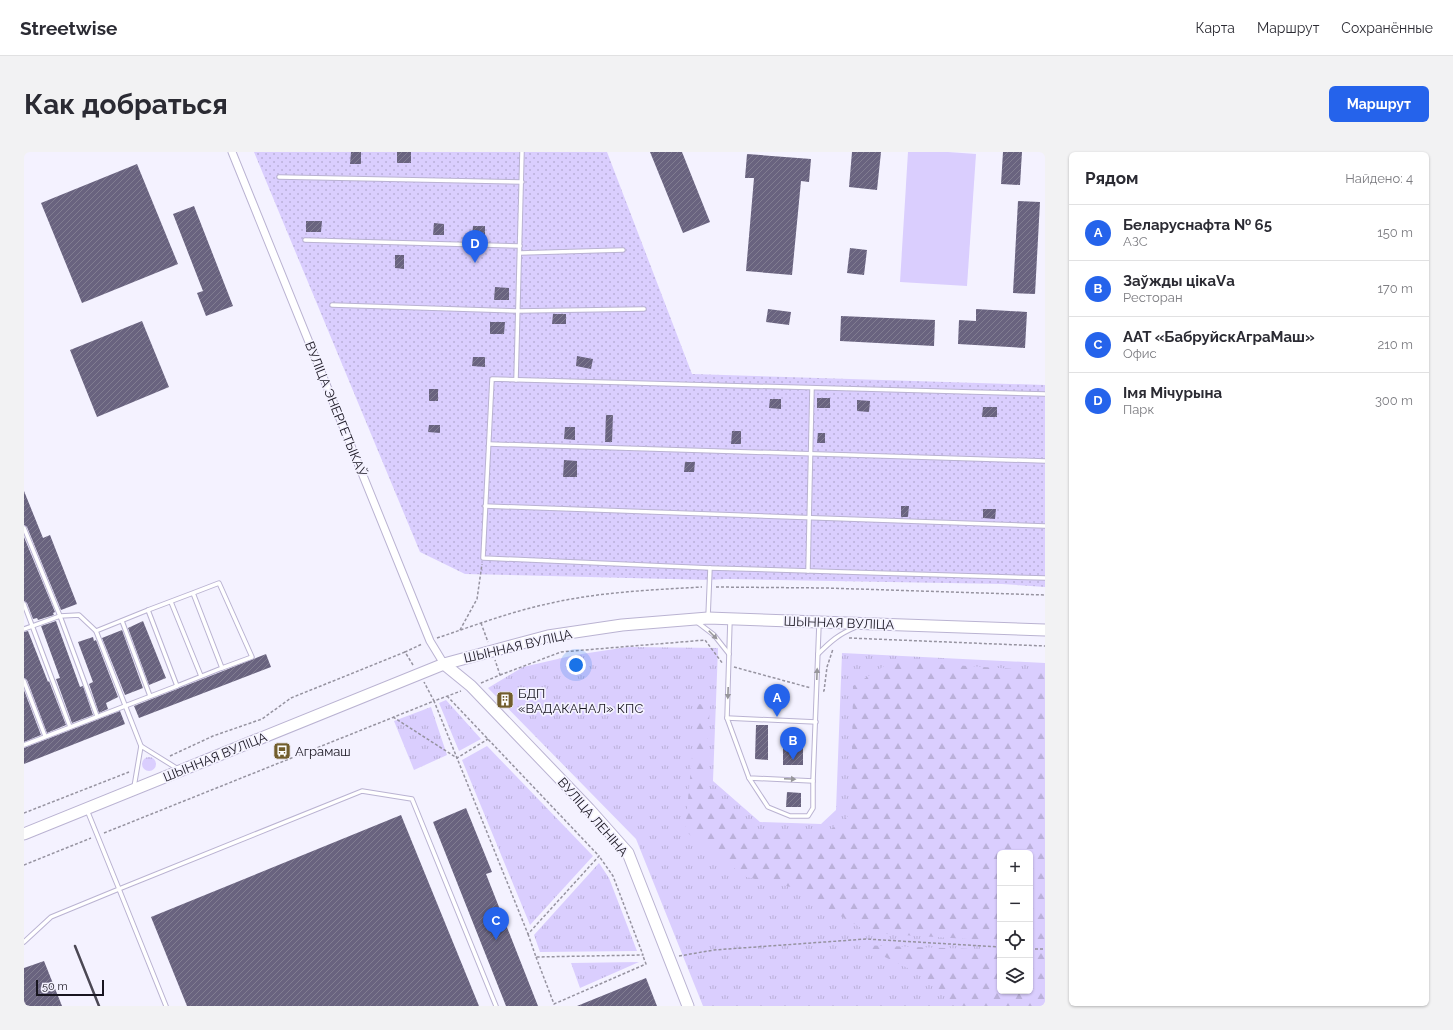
<!DOCTYPE html>
<html lang="ru">
<meta charset="utf-8">
<style>
body{margin:0;font-family:Raleway,sans-serif;background:#f2f2f3;color:#2b2b33}
.controls{position:absolute;right:12px;bottom:12px;display:grid;overflow:hidden;border-radius:6px;box-shadow:0 1px 3px #0004}
.controls button{width:36px;height:36px;display:grid;place-items:center;padding:0;border:0;border-bottom:1px solid #e1e1e2;background:#fff;color:#2b2b33;font:20px sans-serif}
.scale{position:absolute;left:12px;bottom:10px;width:68px;box-sizing:border-box;padding-left:4px;border:2px solid #181520;border-top:0;font-size:11px;line-height:14px;white-space:nowrap;color:#181520;-webkit-text-stroke:3px #f4f2ff;paint-order:stroke}
.you{position:absolute;left:552px;top:513px;width:14px;height:14px;margin:-10px;border:3px solid #fff;border-radius:50%;background:#1a73e8;box-shadow:0 0 0 6px #1a73e833}
.badge{display:grid;place-items:center;width:26px;height:26px;border-radius:50%;background:#2563eb;color:#fff;font-size:13px;font-weight:700}
.pin{position:absolute;translate:-50% -33px;filter:drop-shadow(0 1px 2px #0008)}
.pin::after{content:'';position:absolute;top:21px;width:14px;height:12px;background:inherit;clip-path:polygon(0 0,100% 0,50% 100%)}
.list{margin:0;padding:0;list-style:none}
h2{display:flex;justify-content:space-between;align-items:center;height:52px;margin:0;padding:0 16px;font-size:17px}
h2 small{font-size:13px;font-weight:400;color:#7c7c81}
.list li{display:grid;grid-template-columns:26px 1fr auto;gap:12px;align-items:center;box-sizing:border-box;height:56px;padding:0 16px;border-top:1px solid #e1e1e2}
.list b{display:block;font-size:15px;white-space:nowrap}
.list p{margin:0;font-size:13px;white-space:nowrap;color:#7c7c81}
.list em{font-size:13px;font-style:normal;color:#7c7c81}
.icon{flex:none;width:22px;height:22px;fill:none;stroke:currentColor;stroke-width:2;stroke-linecap:round;stroke-linejoin:round}
.map{position:relative;flex:none;width:1021px;height:854px;overflow:hidden;border-radius:6px}
header{display:flex;align-items:center;gap:24px;box-sizing:border-box;height:56px;padding:0 20px;background:#fff;border-bottom:1px solid #e1e1e2}
header strong{font-size:19px}
nav{display:flex;gap:22px;margin-inline-start:auto;font-size:14px}
.intro{display:flex;align-items:center;justify-content:space-between;box-sizing:border-box;height:96px;padding:0 24px}
h1{margin:0;font-size:28px}
.button{padding:10px 18px;border-radius:6px;background:#2563eb;color:#fff;font-size:14px;font-weight:700}
main{display:flex;gap:24px;padding:0 24px}
aside{flex:1;background:#fff;border-radius:6px;box-shadow:0 1px 3px #0004}
.map>svg:first-child{display:block}
.grass{fill:url(#grass-tufts);fill-rule:evenodd}
.forest{fill:url(#forest-firs)}
.park{fill:#dacefe}
.garden{fill:url(#garden-dots)}
.building{fill:url(#building-hatch)}
.lines{fill:none;stroke-linecap:round;stroke-linejoin:round}
.service-casing{stroke:#bab3d2;stroke-width:5.5}
.minor-casing{stroke:#bab3d2;stroke-width:9}
.secondary-casing{stroke:#bab3d2;stroke-width:13}
.path{stroke:#9693a0;stroke-width:1.5;stroke-dasharray:3 2;stroke-linecap:butt}
.service{stroke:#fff;stroke-width:3.5}
.minor{stroke:#fff;stroke-width:7}
.secondary{stroke:#fff;stroke-width:11}
.rail{stroke:#4b4854;stroke-width:2.5}
.oneway{fill:#97969b}
.labels{text-anchor:middle;dominant-baseline:central;stroke-width:3.5;stroke-linejoin:round;paint-order:stroke}
.street-label{font-size:13px;fill:#181520;stroke:#f4f2ff}
.poi-label{font-size:13px;fill:#181520;stroke:#f4f2ff;text-anchor:start}
</style>
<header>
<strong>Streetwise</strong>
<nav><a>Карта</a><a>Маршрут</a><a>Сохранённые</a></nav>
</header>
<div class="intro"><h1>Как добраться</h1><a class="button">Маршрут</a></div>
<main>
<div class="map">
<svg width="1021" height="854" viewBox="0 0 1021 854">
<defs>
<pattern id="grass-tufts" width="24" height="20" patternUnits="userSpaceOnUse"><rect width="24" height="20" fill="#dacefe"/><path d="M3 7l-1-3M5 7V3M7 7l1-3M15 17l-1-3M17 17v-4M19 17l1-3" fill="none" stroke="#bab0d9"/></pattern>
<pattern id="forest-firs" width="22" height="20" patternUnits="userSpaceOnUse"><rect width="22" height="20" fill="#dacefe"/><path d="M5 1l3.5 6h-7zM16 11l3.5 6h-7z" fill="#bab0d9"/></pattern>
<pattern id="garden-dots" width="8" height="8" patternUnits="userSpaceOnUse"><rect width="8" height="8" fill="#dacefe"/><path d="M2 2h.1M6 6h.1" fill="none" stroke="#bab0d9" stroke-width="1.8" stroke-linecap="round"/></pattern>
<pattern id="building-hatch" width="6" height="6" patternUnits="userSpaceOnUse"><rect width="6" height="6" fill="#69637f"/><path d="M-1 1l2-2M0 6l6-6M5 7l2-2" fill="none" stroke="#817d91"/></pattern>
</defs>
<rect width="100%" height="100%" fill="#f4f2ff"/>
<g class="grass">
<path d="M604 495 694 496 689 629 736 670 797 672 812 658 818 501 1021 511V854H679L612 687 464 536 499 515 551 503ZM976 701H1006V839H976Z"/>
<path d="M422 548 457 587 435 599 415 551Z"/>
<path d="M407 555 423 603 390 618 370 569Z"/>
<path d="M463 594 569 704 506 773 438 608Z"/>
<circle cx="125" cy="612" r="7"/>
<path d="M575 711 585 726 613 799 516 800 510 783Z"/>
<path d="M615 810 556 836 547 811Z"/>
</g>
<g class="forest">
<path d="M868 509 1021 519V791L1006 790V701H976V789L846 781 767 735 722 725 661 679 673 552 686 553 681 633 733 679 802 681 827 662 829 534Z"/>
<path d="M836 793 976 798V839H1006V800H1021V854H933L892 820Z"/>
</g>
<path class="park" d="M884 0H924L952 2 943 134 876 130Z"/>
<path class="garden" d="M230 0H583L668 222 1021 233V435L978 432 702 427 686 428 441 422 396 400Z"/>
<g class="building">
<path d="M327 0H337V12H326Z"/>
<rect x="373" y="0" width="14" height="11"/>
<path d="M626 0H658L686 70 659 81Z"/>
<path d="M828 0H857L853 38 825 35Z"/>
<path d="M979 0H998L996 33 977 32Z"/>
<path d="M723 2 787 7 785 30 777 29 768 123 722 119 730 26H721Z"/>
<path d="M113 12 154 112 58 151 17 51Z"/>
<path d="M994 49 1016 50 1011 142 989 141Z"/>
<path d="M170 54 209 154 182 164 173 141 179 139 149 62Z"/>
<path d="M282 69H298L297 80H282Z"/>
<path d="M410 71 420 72V83H409Z"/>
<path d="M449 74H461V87H448Z"/>
<path d="M826 96 843 98 840 123 823 121Z"/>
<path d="M371 103H380V117L371 116Z"/>
<path d="M471 135 485 136V148H470Z"/>
<path d="M744 157 767 160 765 173 742 170Z"/>
<path d="M952 157 1003 160 1001 196 934 192 935 168 952 169Z"/>
<path d="M529 162H542V172H528Z"/>
<path d="M817 164 911 168 910 194 816 189Z"/>
<path d="M118 169 145 235 73 265 46 198Z"/>
<path d="M466 170H481L480 182H466Z"/>
<path d="M553 204 569 207 567 217 552 214Z"/>
<path d="M449 205H461V215L448 214Z"/>
<rect x="405" y="237" width="9" height="12"/>
<rect x="793" y="246" width="13" height="10"/>
<path d="M746 247H757V257L745 256Z"/>
<path d="M833 248 846 249 845 260 833 259Z"/>
<path d="M959 255H973V265H958Z"/>
<path d="M582 263H589L588 290H581Z"/>
<path d="M405 273H416V281L404 280Z"/>
<path d="M541 275H551V288L540 287Z"/>
<path d="M708 279H717V292H707Z"/>
<path d="M794 281H801V291H793Z"/>
<path d="M540 308 553 309V325H539Z"/>
<path d="M661 310H671L670 320H660Z"/>
<path d="M0 339 19 386 26 383 53 452 37 458 3 375 0 373Z"/>
<path d="M877 354H885L884 365H877Z"/>
<path d="M959 357H972L971 367 959 366Z"/>
<path d="M0 385 31 460 29 461 30 463 14 468 13 466 9 467 3 451 0 449Z"/>
<path d="M32 469 56 535 59 534 69 563 48 571 32 527 36 526 17 474Z"/>
<path d="M119 469 142 526 125 533 104 476Z"/>
<path d="M98 478 119 536 101 543 78 486Z"/>
<path d="M4 479 24 530 25 529 42 573 23 581 3 528 0 526V480Z"/>
<path d="M69 485 70 489 72 488 94 545 82 551 84 557 75 561 65 532 69 530 54 490Z"/>
<path d="M242 502 247 515 115 566 110 554Z"/>
<path d="M0 538 17 583 0 590Z"/>
<path d="M96 559 101 572 0 612V596Z"/>
<path d="M732 573H744V608L731 607Z"/>
<path d="M759 589 779 590V613H759Z"/>
<path d="M763 640 777 641V655H762Z"/>
<path d="M442 656 468 720 462 722 514 854H482L409 670Z"/>
<path d="M377 663 455 854H163L127 765Z"/>
<path d="M20 809 38 854H0V816Z"/>
<path d="M622 826 633 854H553Z"/>
</g>
<g class="lines">
<defs>
<g id="service">
<path d="M255 25 498 30"/>
<path d="M281 88 496 94"/>
<path d="M496 101 599 98"/>
<path d="M308 153 494 159 620 157"/>
<path d="M492 228 498 0"/>
<path d="M1021 242 468 227 459 406 686 416 1021 426"/>
<path d="M465 292 1021 309"/>
<path d="M461 354 1021 374"/>
<path d="M0 376 36 464 73 564"/>
<path d="M784 419 788 236"/>
<path d="M147 450 177 524"/>
<path d="M0 452 46 575"/>
<path d="M124 458 169 441 198 516 228 505 195 431 169 441"/>
<path d="M684 465 686 416"/>
<path d="M706 468 703 566 725 626 789 629 795 472"/>
<path d="M98 469 126 544"/>
<path d="M673 470 690 483 705 502"/>
<path d="M0 477 36 464 55 463 72 479 124 458 153 534 0 593"/>
<path d="M72 479 117 594"/>
<path d="M794 502C807 489 815 482 832 475"/>
<path d="M0 529 21 584"/>
<path d="M153 534 198 516"/>
<path d="M703 566 792 570"/>
<path d="M725 626 744 655 766 664H784L789 656V629"/>
<path d="M110 635 117 594 154 617"/>
<path d="M0 790 27 765 95 737 63 658"/>
<path d="M142 854 95 737 338 639 388 647 472 854"/>
</g>
<path id="minor" d="M208 0 406 489 420 512"/>
<g id="secondary">
<path d="M420 512 447 534 565 657 604 701 664 854"/>
<path d="M0 682 420 512 524 484 598 473 684 466 1021 478"/>
</g>
</defs>
<use href="#service" class="service-casing"/>
<use href="#minor" class="minor-casing"/>
<use href="#secondary" class="secondary-casing"/>
<g class="path">
<path d="M692 435 802 436 1021 443"/>
<path d="M457 471 464 490"/>
<path d="M436 478 453 447 458 412"/>
<path d="M413 486C449 474 486 460 523 452 574 440 626 438 678 435"/>
<path d="M825 486 1021 494"/>
<path d="M389 513 381 500 398 492"/>
<path d="M710 515 787 536"/>
<path d="M476 523 537 500 681 488 699 512"/>
<path d="M457 531 476 523 471 508"/>
<path d="M799 539H800L803 515 809 497"/>
<path d="M423 544 575 704 504 782 410 549 437 539"/>
<path d="M369 565 433 606 464 587"/>
<path d="M146 604 189 584 238 567 267 546 381 500"/>
<path d="M0 661 105 620"/>
<path d="M80 681 410 549 400 530"/>
<path d="M0 713 67 686"/>
<path d="M504 782 512 805 619 803 589 724 575 704"/>
<path d="M1006 797H1021"/>
<path d="M655 804 690 798 842 787 976 795"/>
<path d="M512 805 530 852 622 812 619 804"/>
</g>
<use href="#service" class="service"/>
<use href="#minor" class="minor"/>
<use href="#secondary" class="secondary"/>
<path class="rail" d="M51 794 75 854"/>
</g>
<defs><path id="oneway-solid" d="M-6-.8H1V-3.2L6.5 0L1 3.2V.8H-6Z"/></defs>
<g class="oneway">
<use href="#oneway-solid" transform="translate(689 483) rotate(45)"/>
<use href="#oneway-solid" transform="translate(793 522) rotate(-88)"/>
<use href="#oneway-solid" transform="translate(704 541) rotate(92)"/>
<use href="#oneway-solid" transform="translate(766 627) rotate(3)"/>
</g>
<defs>
<symbol id="building-square" viewBox="-11 -11 22 22"><rect x="-9" y="-9" width="18" height="18" rx="4" fill="#725d2c" stroke="#f4f2ff"/><path d="M-4-6H4V6H1V3H-1V6H-4ZM-2.5-4.3h1.7v1.8h-1.7ZM.8-4.3h1.7v1.8H.8ZM-2.5-1h1.7V.8h-1.7ZM.8-1h1.7V.8H.8Z" fill="#fff"/></symbol>
<symbol id="bus-square" viewBox="-11 -11 22 22"><rect x="-9" y="-9" width="18" height="18" rx="4" fill="#725d2c" stroke="#f4f2ff"/><path d="M-5-6H5V4H4V6H2V4H-2V6H-4V4H-5ZM-3.5-4V0h7V-4ZM-3.5 1.2v1.5H-2V1.2ZM2 1.2v1.5H3.5V1.2Z" fill="#fff"/></symbol>
</defs>
<g fill-rule="evenodd">
<use href="#building-square" x="471" y="538" width="20" height="20"/>
<use href="#bus-square" x="248" y="589" width="20" height="20"/>
</g>
<g class="labels">
<g class="street-label">
<text transform="translate(312 257) rotate(68)">ВУЛІЦА ЭНЕРГЕТЫКАЎ</text>
<text transform="translate(815 471) rotate(2)">ШЫННАЯ ВУЛІЦА</text>
<text transform="translate(494 494) rotate(-13)">ШЫННАЯ ВУЛІЦА</text>
<text transform="translate(191 605) rotate(-22)">ШЫННАЯ ВУЛІЦА</text>
<text transform="translate(569 665) rotate(49)">ВУЛІЦА ЛЕНІНА</text>
</g>
<g class="poi-label">
<text x="494" y="541">БДП<tspan x="494" dy="15">«ВАДАКАНАЛ» КПС</tspan></text>
<text x="271" y="599">Аграмаш</text>
</g>
</g>
</svg>
<div class="controls">
<button>+</button>
<button>−</button>
<button><svg class="icon" aria-label="locate" viewBox="0 0 24 24"><circle cx="12" cy="12" r="6"/><path d="M12 2v4M12 18v4M2 12h4M18 12h4"/></svg></button>
<button><svg class="icon" aria-label="layers" viewBox="0 0 24 24"><path d="M12 4l9 5-9 5-9-5zM3 14l9 5 9-5"/></svg></button>
</div>
<div class="scale">50 m</div>
<div class="you"></div>
<div class="pin badge" style="left:753px;top:565px">A</div>
<div class="pin badge" style="left:769px;top:608px">B</div>
<div class="pin badge" style="left:472px;top:788px">C</div>
<div class="pin badge" style="left:451px;top:111px">D</div>
</div>
<aside>
<h2>Рядом<small>Найдено: 4</small></h2>
<ul class="list">
<li><span class="badge">A</span><div><b>Беларуснафта № 65</b><p>АЗС</p></div><em>150 m</em></li>
<li><span class="badge">B</span><div><b>Заўжды цікаVа</b><p>Ресторан</p></div><em>170 m</em></li>
<li><span class="badge">C</span><div><b>ААТ «БабруйскАграМаш»</b><p>Офис</p></div><em>210 m</em></li>
<li><span class="badge">D</span><div><b>Імя Мічурына</b><p>Парк</p></div><em>300 m</em></li>
</ul>
</aside>
</main>
